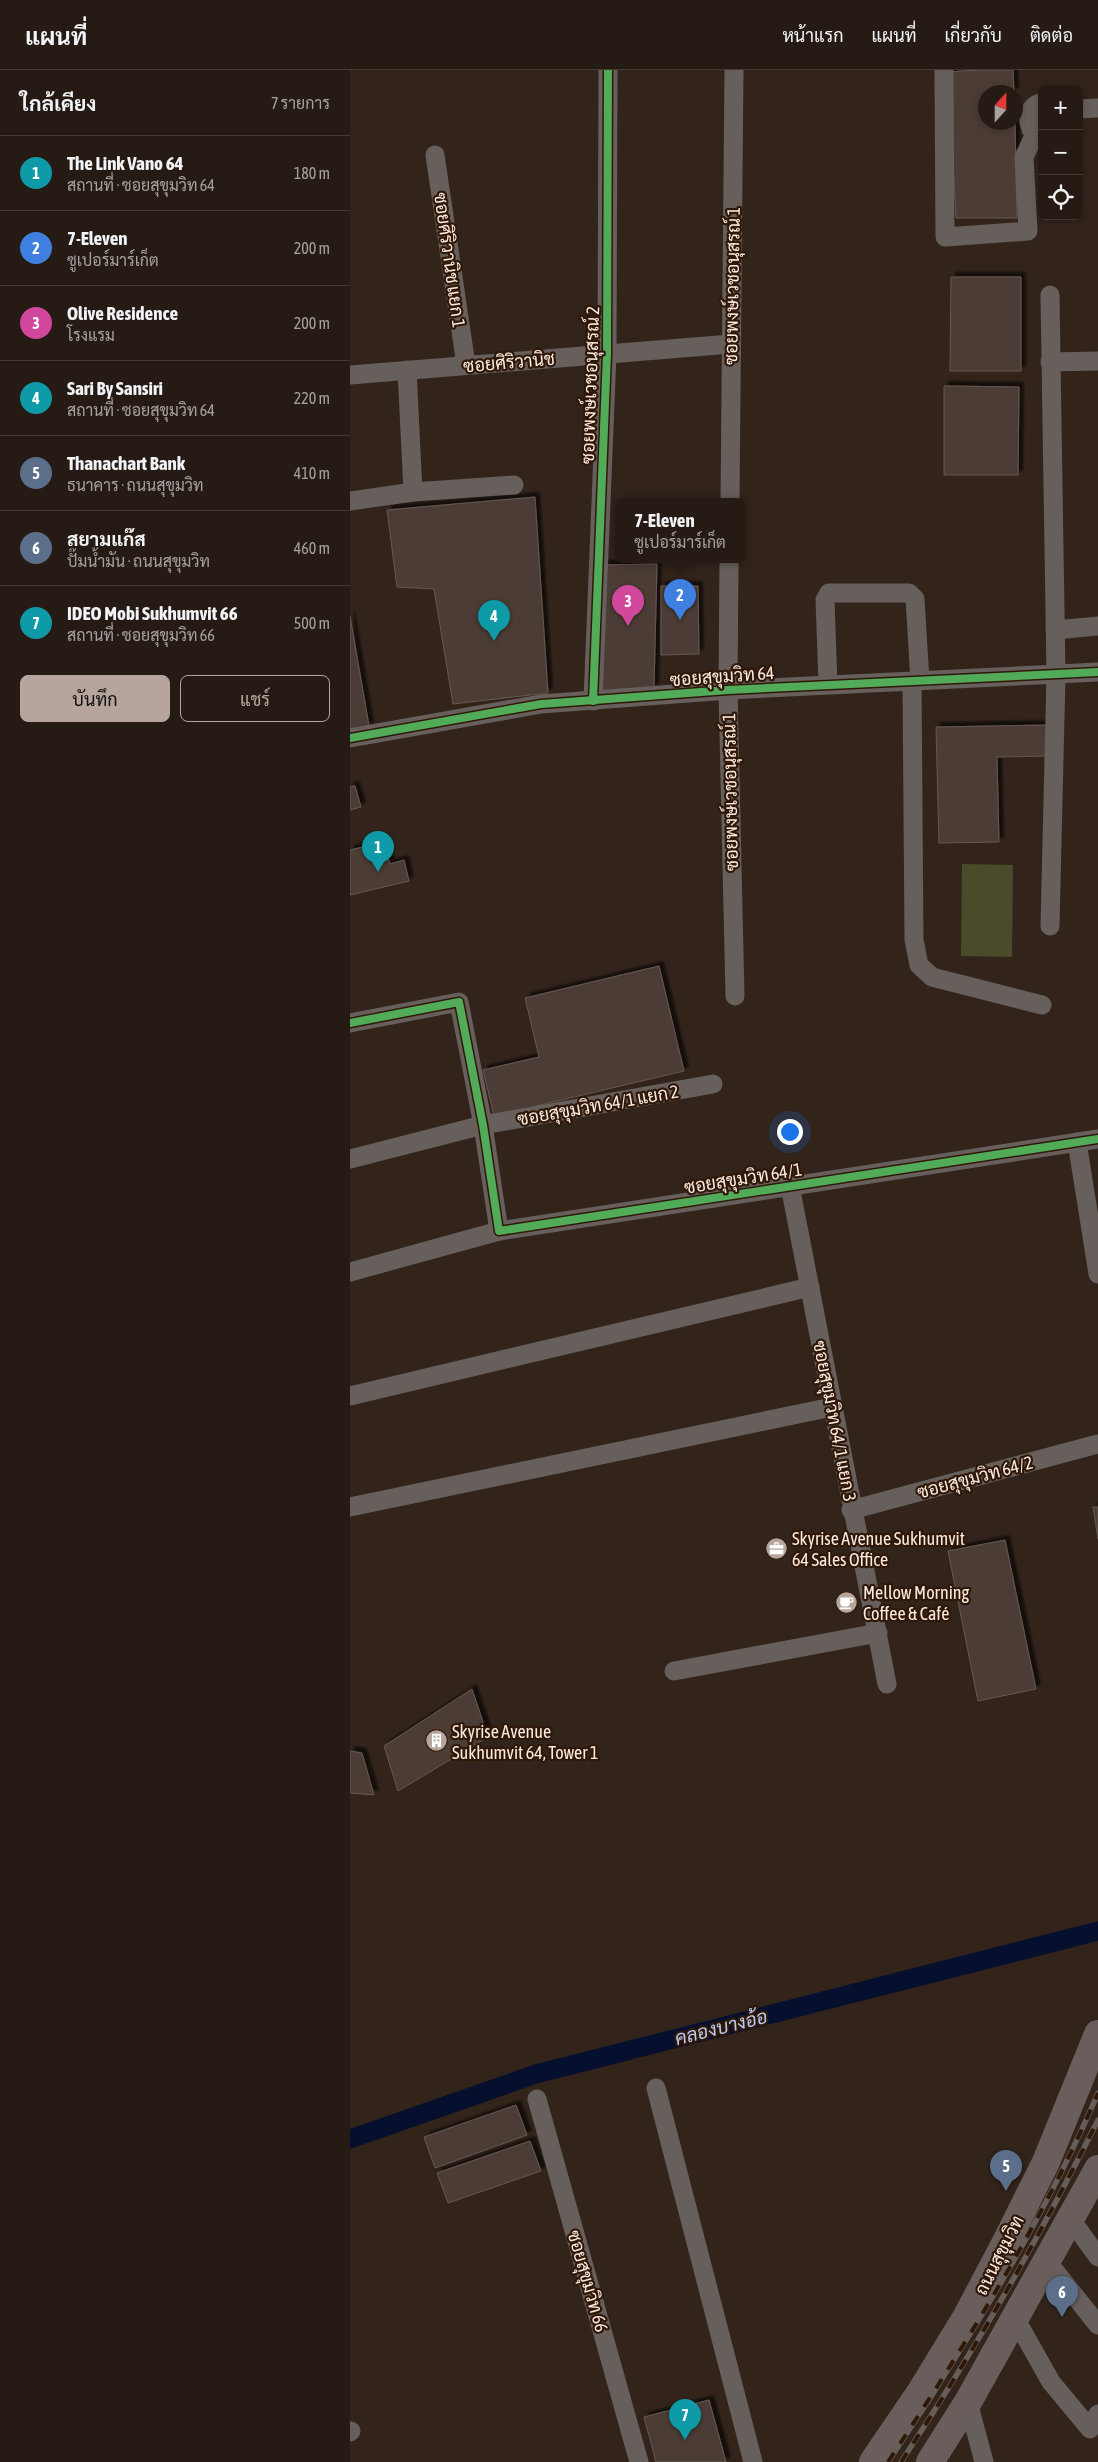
<!DOCTYPE html>
<html lang="th">
<meta charset="utf-8">
<style>
body{margin:0;font-family:"Asap Condensed",Sarabun,sans-serif;background:#322822;color:#f1f3f6}
.controls{position:absolute;right:15px;top:15px;display:grid;overflow:hidden;border-radius:8px;box-shadow:0 2px 8px #0003}
.controls button{width:45px;height:45px;display:grid;place-items:center;padding:0;border:0;border-bottom:1px solid #423934;background:#261b14;color:#f1f3f6;font:25px sans-serif}
.compass{position:absolute;left:628px;top:15px;width:45px;height:45px;border-radius:50%;background:#261b14;box-shadow:0 2px 8px #0003;rotate:21deg}
.you{position:absolute;left:439px;top:1061px;width:18px;height:18px;margin:-12px;border:4px solid #fff;border-radius:50%;background:#1a73e8;box-shadow:0 0 0 8px #1a73e833}
.badge{display:grid;place-items:center;width:32px;height:32px;border-radius:50%;background:#b6a59c;color:#fff;font-size:16px;font-weight:700}
.pin{position:absolute;translate:-50% -41px;filter:drop-shadow(0 1px 2px #0008)}
.pin::after{content:'';position:absolute;top:26px;width:18px;height:15px;background:inherit;clip-path:polygon(0 0,100% 0,50% 100%)}
.popup{position:absolute;left:265px;top:428px;width:130px;height:65px;box-sizing:border-box;display:grid;place-content:center;border-radius:8px;background:#261b14;filter:drop-shadow(0 1px 4px #0005);font-size:16px;white-space:nowrap;color:#a4a1a0}
.popup b{font-size:19px;color:#f1f3f6}
.popup::after{content:'';position:absolute;left:50%;top:100%;margin-left:-10px;border:10px solid transparent;border-top-color:#261b14}
.list{margin:0;padding:0;list-style:none}
h2{display:flex;justify-content:space-between;align-items:center;height:65px;margin:0;padding:0 20px;font-size:21px}
h2 small{font-size:16px;font-weight:400;color:#a4a1a0}
.list li{display:grid;grid-template-columns:32px 1fr auto;gap:15px;align-items:center;box-sizing:border-box;height:75px;padding:0 20px;border-top:1px solid #423934}
.list b{display:block;font-size:19px;white-space:nowrap}
.list p{margin:0;font-size:16px;white-space:nowrap;color:#a4a1a0}
.list em{font-size:16px;font-style:normal;color:#a4a1a0}
.actions{display:flex;gap:10px;padding:15px 20px}
.actions a{flex:1;padding:11px 0;border:1px solid #b6a59c;border-radius:8px;text-align:center;font-size:18px;color:#b6a59c}
.actions .main{background:#b6a59c;color:#111}
.icon{flex:none;width:28px;height:28px;fill:none;stroke:currentColor;stroke-width:2;stroke-linecap:round;stroke-linejoin:round}
.map{position:relative;flex:none;width:748px;height:2392px;overflow:hidden}
header{display:flex;align-items:center;gap:30px;box-sizing:border-box;height:70px;padding:0 25px;background:#261b14;border-bottom:1px solid #423934}
header strong{font-size:24px}
nav{display:flex;gap:28px;margin-inline-start:auto;font-size:18px}
main{display:flex}
aside{flex:1;background:#261b14}
.map>svg:first-child{display:block}
.green{fill:#4a4b2b}
.lines{fill:none;stroke-linecap:round;stroke-linejoin:round}
.canal{stroke:#06102e;stroke-width:19}
.building{fill:#4c3e35;stroke:#655851;filter:url(#shadow)}
.minor{stroke:#665f5c;stroke-width:19}
.primary{stroke:#695e5b;stroke-width:28}
.rail-casing{stroke:#685e59;stroke-width:5.5}
.rail{stroke:#301808;stroke-width:4;stroke-dasharray:11;stroke-linecap:butt}
.cycleway-casing{stroke:#301808;stroke-width:11}
.cycleway{stroke:#51ab58;stroke-width:8}
.labels{text-anchor:middle;dominant-baseline:central;stroke-width:4.5;stroke-linejoin:round;paint-order:stroke}
.street-label{font-size:18px;fill:#fdebe2;stroke:#301808}
.poi-label{font-size:18px;fill:#fdebe2;stroke:#301808;text-anchor:start}
.water-label{font-size:19px;font-style:italic;fill:#b8cdf6;stroke:#301808}
</style>
<header>
<strong>แผนที่</strong>
<nav><a>หน้าแรก</a><a>แผนที่</a><a>เกี่ยวกับ</a><a>ติดต่อ</a></nav>
</header>
<main>
<aside>
<h2>ใกล้เคียง<small>7 รายการ</small></h2>
<ul class="list">
<li><span class="badge" style="background:#0f9aa8">1</span><div><b>The Link Vano 64</b><p>สถานที่ · ซอยสุขุมวิท 64</p></div><em>180 m</em></li>
<li><span class="badge" style="background:#3f7fe0">2</span><div><b>7-Eleven</b><p>ซูเปอร์มาร์เก็ต</p></div><em>200 m</em></li>
<li><span class="badge" style="background:#d1479c">3</span><div><b>Olive Residence</b><p>โรงแรม</p></div><em>200 m</em></li>
<li><span class="badge" style="background:#0f9aa8">4</span><div><b>Sari By Sansiri</b><p>สถานที่ · ซอยสุขุมวิท 64</p></div><em>220 m</em></li>
<li><span class="badge" style="background:#5c6f8a">5</span><div><b>Thanachart Bank</b><p>ธนาคาร · ถนนสุขุมวิท</p></div><em>410 m</em></li>
<li><span class="badge" style="background:#5c6f8a">6</span><div><b>สยามแก๊ส</b><p>ปั๊มน้ำมัน · ถนนสุขุมวิท</p></div><em>460 m</em></li>
<li><span class="badge" style="background:#0f9aa8">7</span><div><b>IDEO Mobi Sukhumvit 66</b><p>สถานที่ · ซอยสุขุมวิท 66</p></div><em>500 m</em></li>
</ul>
<div class="actions"><a class="main">บันทึก</a><a>แชร์</a></div>
</aside>
<div class="map">
<svg width="748" height="2392" viewBox="0 0 748 2392">
<defs>
<filter id="shadow"><feDropShadow dx="4.5" dy="-4.5" stdDeviation="1" flood-color="#0009"/></filter>
</defs>
<rect width="100%" height="100%" fill="#32241b"/>
<path class="green" d="M612 794 663 795 662 887 611 886Z"/>
<g class="lines">
<path class="canal" d="M0 2069 186 2004 748 1861"/>
</g>
<g class="building">
<path d="M628 0H663L664 22H636V52H665L667 148H606L598 2Z"/>
<path d="M601 207H671V301H600Z"/>
<path d="M594 316 669 317 668 405H594Z"/>
<path d="M185 427 198 623 103 634 84 519 47 517 37 440Z"/>
<path d="M307 494 304 618 249 623 253 495Z"/>
<path d="M311 516H348L349 584 311 585Z"/>
<path d="M0 546 19 656 0 659Z"/>
<path d="M700 655 701 686 647 687 649 772 589 773 586 657Z"/>
<path d="M5 716 11 737 0 740V717Z"/>
<path d="M34 772 40 794 54 790 59 811 0 825V780Z"/>
<path d="M309 896 334 1001 144 1046 133 1000 189 987 175 928Z"/>
<path d="M743 1437H748V1469Z"/>
<path d="M655 1470 686 1619 628 1631 598 1481Z"/>
<path d="M122 1619 138 1667 48 1721 34 1676Z"/>
<path d="M0 1681 12 1683 24 1725 0 1723Z"/>
<path d="M166 2035 177 2065 85 2098 74 2067Z"/>
<path d="M180 2071 191 2101 98 2133 87 2103Z"/>
<path d="M359 2330 376 2392H306L294 2347Z"/>
</g>
<g class="lines">
<g class="minor">
<path d="M594 0 595 167 678 161 674 87 685 64"/>
<path d="M692 32C679 36 676 47 681 59L692 67"/>
<path d="M729 39 748 38"/>
<path d="M85 85 116 295"/>
<path d="M700 292 748 291"/>
<path d="M0 305 381 274"/>
<path d="M63 422 164 415"/>
<path d="M0 431 63 422 57 300"/>
<path d="M380 431 384 0"/>
<path d="M379 489 378 620 385 926"/>
<path d="M705 560 748 556"/>
<path d="M562 611 564 870 569 895 582 907 692 935"/>
<path d="M478 615 475 530 479 523H559L565 529 570 611"/>
<path d="M243 631 257 284 258 0"/>
<path d="M0 668 191 634 378 620 748 602"/>
<path d="M700 856 706 605 700 225"/>
<path d="M0 953 109 932 133 1055 149 1161 748 1069"/>
<path d="M727 1072 748 1204"/>
<path d="M0 1089 133 1055 363 1014"/>
<path d="M440 1116 537 1614"/>
<path d="M0 1202 149 1161"/>
<path d="M0 1326 460 1217"/>
<path d="M0 1437 482 1337"/>
<path d="M501 1440 748 1374"/>
<path d="M324 1601 528 1563"/>
<path d="M306 2018 403 2392"/>
<path d="M187 2029 289 2392"/>
<path d="M720 2148 748 2187"/>
<path d="M696 2190 748 2255"/>
<path d="M665 2248 701 2312 740 2359 748 2344"/>
<path d="M618 2332 634 2392"/>
<path d="M0 2362 1 2361"/>
</g>
<g class="primary">
<path d="M523 2392 570 2323 617 2246 656 2172 696 2092 748 1964"/>
<path d="M580 2392 618 2332 748 2099"/>
</g>
<defs>
<g id="rail">
<path d="M538 2392C614 2277 694 2150 748 2023"/>
<path d="M551 2392C624 2282 689 2168 748 2050"/>
</g>
</defs>
<use href="#rail" class="rail-casing"/>
<use href="#rail" class="rail"/>
<defs>
<g id="cycleway">
<path d="M243 631 257 284 258 0"/>
<path d="M0 668 191 634 378 620 748 602"/>
<path d="M0 953 109 932 133 1055 149 1161 748 1069"/>
</g>
</defs>
<use href="#cycleway" class="cycleway-casing"/>
<use href="#cycleway" class="cycleway"/>
</g>
<defs>
<symbol id="office-disc" viewBox="-11 -11 22 22"><circle r="9.5" fill="#b6a59c" stroke="#301808"/><path d="M-6-3h4V-5.5h4V-3h4V5H-6ZM-1-4.5V-3h2v-1.5ZM-6 0V1H6V0Z" fill="#fff"/></symbol>
<symbol id="cafe-disc" viewBox="-11 -11 22 22"><circle r="9.5" fill="#b6a59c" stroke="#301808"/><path d="M-5.5-4.5H6V0H3Q3 3.5 0 3.5H-2.5Q-5.5 3.5-5.5 0ZM3-3.2v2h1.7v-2ZM-6 4.5H4V6H-6Z" fill="#fff"/></symbol>
<symbol id="building-disc" viewBox="-11 -11 22 22"><circle r="9.5" fill="#b6a59c" stroke="#301808"/><path d="M-4-6H4V6H1V3H-1V6H-4ZM-2.5-4.3h1.7v1.8h-1.7ZM.8-4.3h1.7v1.8H.8ZM-2.5-1h1.7V.8h-1.7ZM.8-1h1.7V.8H.8Z" fill="#fff"/></symbol>
</defs>
<g fill-rule="evenodd">
<use href="#office-disc" x="414" y="1466" width="25" height="25"/>
<use href="#cafe-disc" x="484" y="1520" width="25" height="25"/>
<use href="#building-disc" x="74" y="1658" width="25" height="25"/>
</g>
<g class="labels">
<g class="street-label">
<text transform="translate(100 190) rotate(82)">ซอยศิริวานิช แยก 1</text>
<text transform="translate(382 216) rotate(-89)">ซอยพงษ์เวชอนุสรณ์ 1</text>
<text transform="translate(159 292) rotate(-5)">ซอยศิริวานิช</text>
<text transform="translate(240 315) rotate(-88)">ซอยพงษ์เวชอนุสรณ์ 2</text>
<text transform="translate(372 606) rotate(-4)">ซอยสุขุมวิท 64</text>
<text transform="translate(380 722) rotate(-91)">ซอยพงษ์เวชอนุสรณ์ 1</text>
<text transform="translate(248 1035) rotate(-10)">ซอยสุขุมวิท 64/1 แยก 2</text>
<text transform="translate(393 1108) rotate(-9)">ซอยสุขุมวิท 64/1</text>
<text transform="translate(485 1351) rotate(79)">ซอยสุขุมวิท 64/1 แยก 3</text>
<text transform="translate(625 1407) rotate(-15)">ซอยสุขุมวิท 64/2</text>
<text transform="translate(649 2185) rotate(-63)">ถนนสุขุมวิท</text>
<text transform="translate(238 2211) rotate(74)">ซอยสุขุมวิท 66</text>
</g>
<g class="poi-label">
<text x="442" y="1468">Skyrise Avenue Sukhumvit<tspan x="442" dy="21">64 Sales Office</tspan></text>
<text x="513" y="1522">Mellow Morning<tspan x="513" dy="21">Coffee &amp; Café</tspan></text>
<text x="102" y="1661">Skyrise Avenue<tspan x="102" dy="21">Sukhumvit 64, Tower 1</tspan></text>
</g>
<g class="water-label">
<text transform="translate(371 1957) rotate(-14)">คลองบางอ้อ</text>
</g>
</g>
</svg>
<div class="controls">
<button>+</button>
<button>−</button>
<button><svg class="icon" aria-label="locate" viewBox="0 0 24 24"><circle cx="12" cy="12" r="6"/><path d="M12 2v4M12 18v4M2 12h4M18 12h4"/></svg></button>
</div>
<svg class="compass" viewBox="-18 -18 36 36"><path d="M0-13l5 13h-10z" fill="#e53935"/><path d="M0 13l5-13h-10z" fill="#a4a1a0"/></svg>
<div class="you"></div>
<div class="pin badge" style="left:28px;top:802px;background:#0f9aa8">1</div>
<div class="pin badge" style="left:330px;top:550px;background:#3f7fe0">2</div>
<div class="popup"><b>7-Eleven</b>ซูเปอร์มาร์เก็ต</div>
<div class="pin badge" style="left:278px;top:556px;background:#d1479c">3</div>
<div class="pin badge" style="left:144px;top:571px;background:#0f9aa8">4</div>
<div class="pin badge" style="left:656px;top:2121px;background:#5c6f8a">5</div>
<div class="pin badge" style="left:712px;top:2247px;background:#5c6f8a">6</div>
<div class="pin badge" style="left:335px;top:2370px;background:#0f9aa8">7</div>
</div>
</main>
